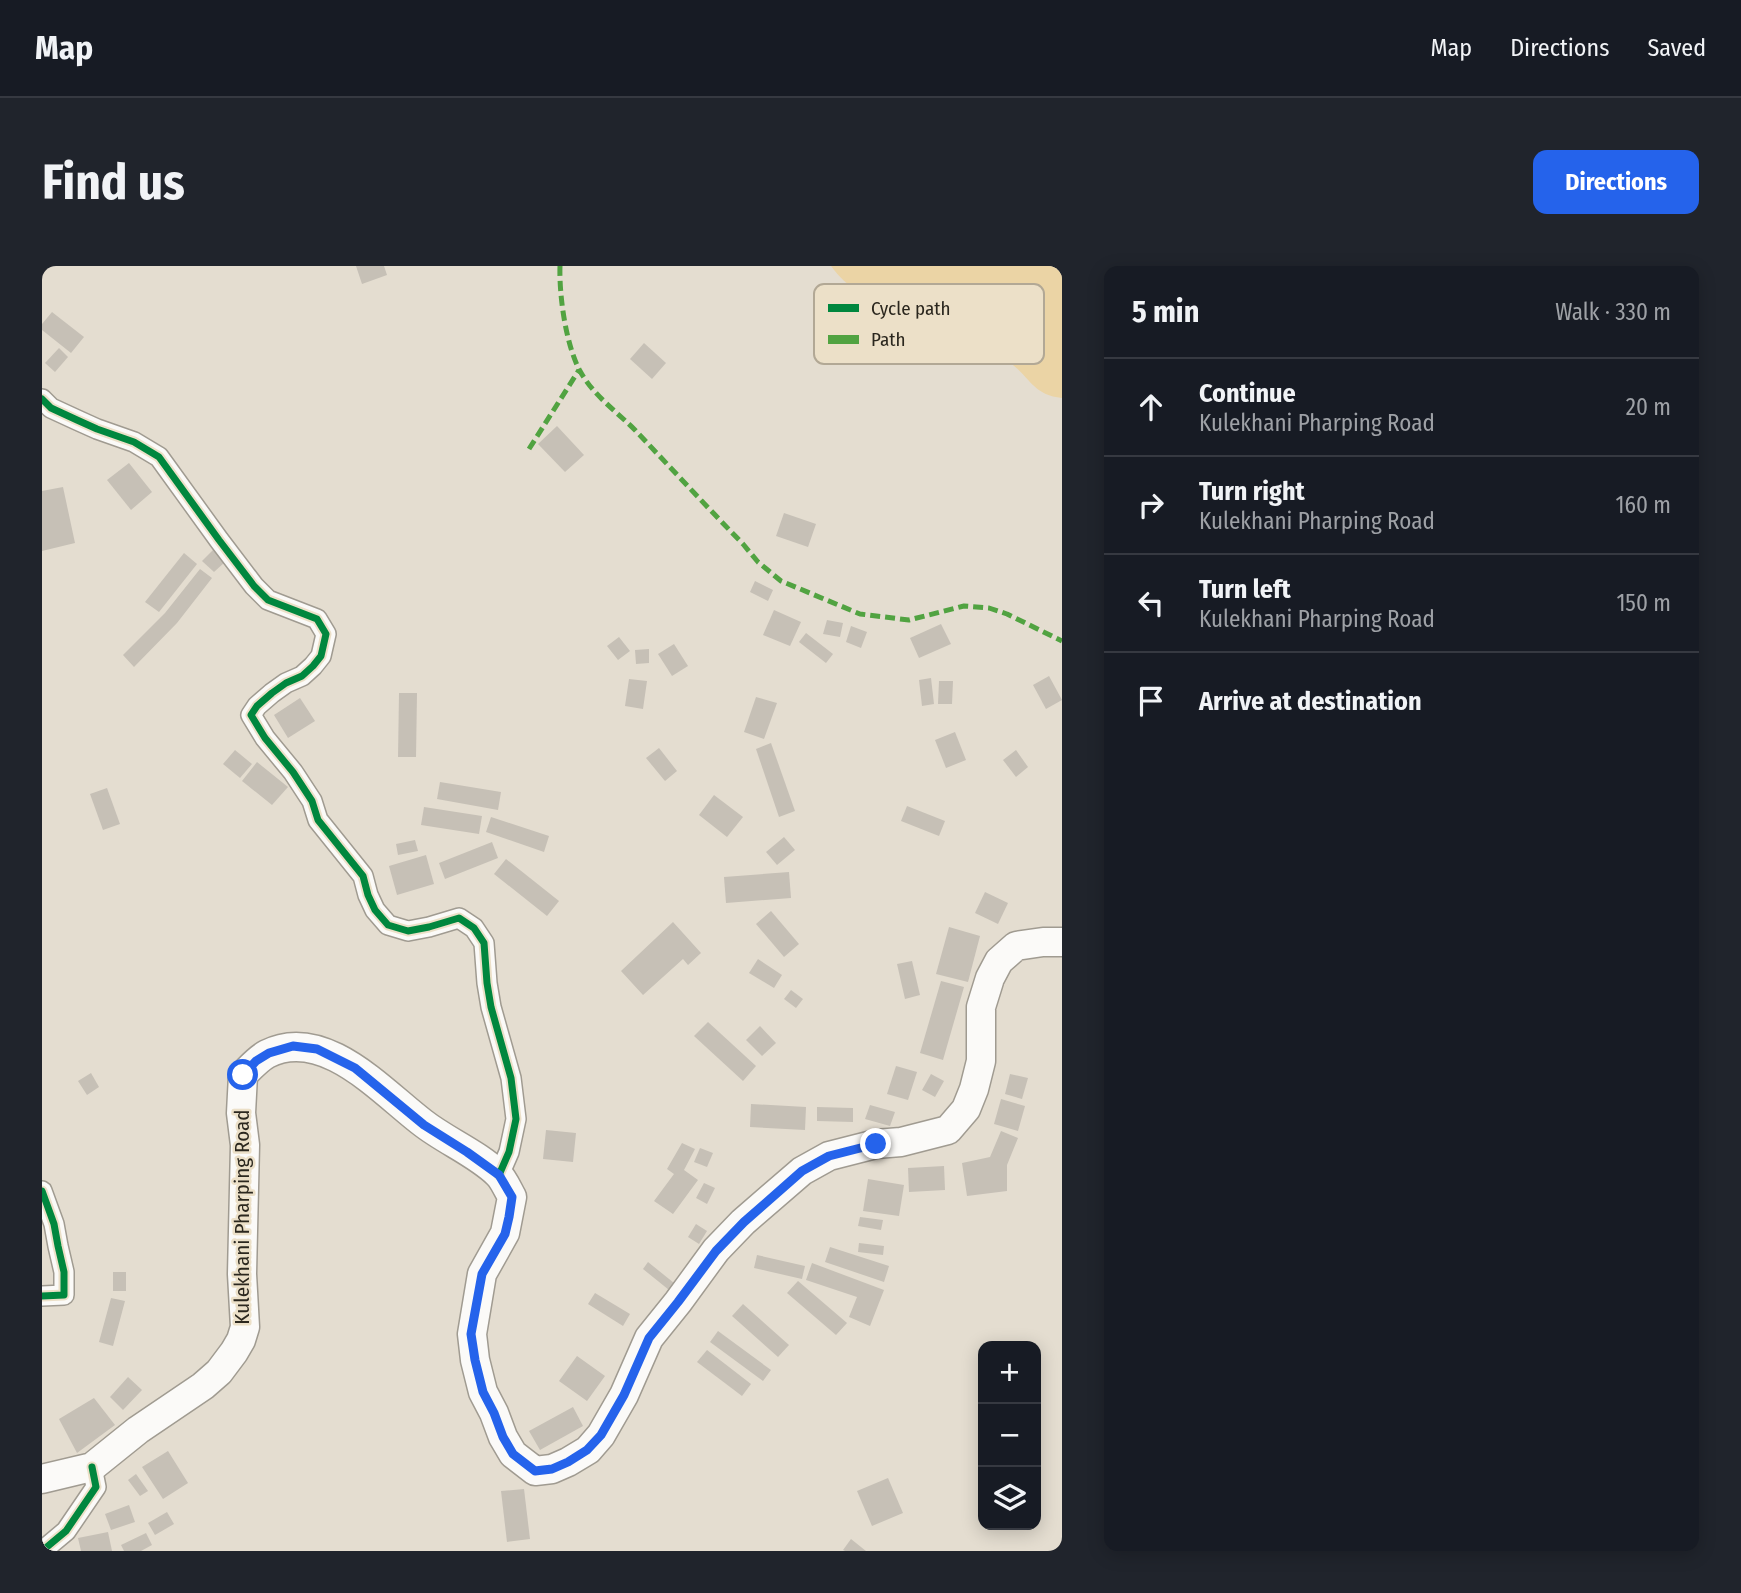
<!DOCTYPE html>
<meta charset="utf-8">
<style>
body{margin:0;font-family:"Fira Sans Condensed",sans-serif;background:#20242c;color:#f1f3f6}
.controls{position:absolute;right:21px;bottom:21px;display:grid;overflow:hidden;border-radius:14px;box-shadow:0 4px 18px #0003}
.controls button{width:63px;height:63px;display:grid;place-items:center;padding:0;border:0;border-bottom:2px solid #363941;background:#171b24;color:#f1f3f6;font:35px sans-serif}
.stop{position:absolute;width:21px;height:21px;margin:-16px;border:5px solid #2563eb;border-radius:50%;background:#fff}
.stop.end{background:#2563eb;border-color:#fff;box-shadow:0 2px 7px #0008}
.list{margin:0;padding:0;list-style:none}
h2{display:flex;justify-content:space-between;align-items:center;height:91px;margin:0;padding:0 28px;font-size:30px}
h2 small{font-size:23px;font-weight:400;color:#9ea1a6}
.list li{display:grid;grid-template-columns:46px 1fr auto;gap:21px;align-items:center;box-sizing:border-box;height:98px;padding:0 28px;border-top:2px solid #363941}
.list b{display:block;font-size:26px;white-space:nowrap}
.list p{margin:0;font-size:23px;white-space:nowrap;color:#9ea1a6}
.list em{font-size:23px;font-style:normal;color:#9ea1a6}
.icon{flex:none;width:38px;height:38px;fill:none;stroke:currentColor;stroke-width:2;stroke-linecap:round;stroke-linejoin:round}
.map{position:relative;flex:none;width:1020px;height:1285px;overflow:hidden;border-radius:14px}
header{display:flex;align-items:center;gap:42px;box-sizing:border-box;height:98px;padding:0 35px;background:#171b24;border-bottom:2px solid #363941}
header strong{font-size:33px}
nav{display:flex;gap:38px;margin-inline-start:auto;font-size:24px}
.intro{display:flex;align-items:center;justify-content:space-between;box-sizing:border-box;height:168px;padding:0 42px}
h1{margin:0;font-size:49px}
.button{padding:18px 32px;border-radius:14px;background:#2563eb;color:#fff;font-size:24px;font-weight:700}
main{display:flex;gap:42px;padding:0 42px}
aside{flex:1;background:#171b24;border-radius:14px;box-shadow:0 4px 18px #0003}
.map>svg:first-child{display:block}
.green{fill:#ebd4a5}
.building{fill:#c6c0b6}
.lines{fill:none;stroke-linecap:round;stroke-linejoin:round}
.street-casing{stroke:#a09b91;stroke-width:22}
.secondary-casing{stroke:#a09b91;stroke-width:31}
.street{stroke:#fbfaf8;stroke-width:19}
.secondary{stroke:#fbfaf8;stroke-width:28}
.quiet{stroke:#51a341;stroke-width:5;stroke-dasharray:10 5;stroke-linecap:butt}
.cycleway-casing{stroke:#ece0c8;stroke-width:11}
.cycleway{stroke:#00873e;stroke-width:7}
.route{stroke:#2563eb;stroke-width:9}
.labels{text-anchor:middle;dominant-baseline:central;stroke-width:5;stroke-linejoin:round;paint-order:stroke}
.street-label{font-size:21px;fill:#2b271e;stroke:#ece0c8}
.key{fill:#ece0c8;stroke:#b2a895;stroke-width:2}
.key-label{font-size:19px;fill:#2b271e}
</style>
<header>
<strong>Map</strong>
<nav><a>Map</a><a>Directions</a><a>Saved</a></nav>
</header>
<div class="intro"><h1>Find us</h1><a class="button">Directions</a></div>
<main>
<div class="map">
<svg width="1020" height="1285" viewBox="0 0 1020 1285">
<rect width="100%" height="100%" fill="#e4ddd0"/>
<path class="green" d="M789 0H1020V132C989 129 988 109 965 95 950 91 913 85 904 71 899 61 902 48 901 38 899 28 878 18 869 20 861 22 852 30 845 33 817 25 807 24 789 0Z"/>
<g class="building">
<path d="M314 0H342L345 9 320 18Z"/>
<path d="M10 46 42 71 29 87 0 64V58Z"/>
<path d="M602 77 624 97 610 113 588 93Z"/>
<path d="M17 82 26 91 13 106 3 97Z"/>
<path d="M515 160 542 189 523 206 496 178Z"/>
<path d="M87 197 110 226 89 244 65 214Z"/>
<path d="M21 221 33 277 0 285V225Z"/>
<path d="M742 247 774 258 766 281 734 270Z"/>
<path d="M171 284 183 296 172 306 160 295Z"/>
<path d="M142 287 155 298 117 346 103 336Z"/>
<path d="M158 303 170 312 135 357 92 401 81 389 123 347Z"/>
<path d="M713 315 731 324 726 335 708 326Z"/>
<path d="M732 344 759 356 748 380 721 369Z"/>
<path d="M785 354 801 357 798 371 781 368Z"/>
<path d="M899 358 909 378 877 392 868 372Z"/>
<path d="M809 360 825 366 819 382 804 376Z"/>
<path d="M764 367 791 388 784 397 757 376Z"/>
<path d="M577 371 588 385 576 394 565 380Z"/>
<path d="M632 378 646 400 630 410 616 388Z"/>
<path d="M607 383V397L594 398 593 384Z"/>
<path d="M1007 410 1020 434 1004 443 991 419Z"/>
<path d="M889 412 892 438 880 440 877 414Z"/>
<path d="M587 413 605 415 601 443 583 440Z"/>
<path d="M897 415H911L910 438H896Z"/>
<path d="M357 427H375L374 491H356Z"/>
<path d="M714 431 735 437 722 473 702 466Z"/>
<path d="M258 432 273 455 246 472 232 449Z"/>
<path d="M913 466 924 494 904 502 893 474Z"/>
<path d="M729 477 753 545 737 551 714 483Z"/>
<path d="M617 482 635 505 623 515 604 492Z"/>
<path d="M193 484 210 498 198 512 181 498Z"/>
<path d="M974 484 986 501 974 511 961 494Z"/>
<path d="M215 496 246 521 230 539 200 515Z"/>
<path d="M398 516 459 526 456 544 395 533Z"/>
<path d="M65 522 78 558 61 564 48 528Z"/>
<path d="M672 529 701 551 685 571 657 549Z"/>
<path d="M865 540 903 555 897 570 859 555Z"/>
<path d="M382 541 440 550 437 568 379 559Z"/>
<path d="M449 551 507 570 502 586 444 566Z"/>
<path d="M742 571 753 584 735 599 724 586Z"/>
<path d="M373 574 376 585 356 589 354 578Z"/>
<path d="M450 576 456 592 403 613 397 597Z"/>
<path d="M384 589 392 618 355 629 347 600Z"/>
<path d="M464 593 517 635 505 650 452 608Z"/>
<path d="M747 606 749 632 684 637 682 611Z"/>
<path d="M943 626 966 637 956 658 933 647Z"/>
<path d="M729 645 757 678 742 691 714 658Z"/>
<path d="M631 656 659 687 646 699 641 693 601 729 579 705Z"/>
<path d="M907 661 938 670 926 716 894 708Z"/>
<path d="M716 693 740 709 732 722 707 707Z"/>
<path d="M870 695 878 729 863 733 855 698Z"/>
<path d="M899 715 922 721 901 794 878 787Z"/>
<path d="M749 724 761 733 754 742 742 733Z"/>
<path d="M666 756 714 800 701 815 652 770Z"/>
<path d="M718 760 734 777 720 790 704 774Z"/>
<path d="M854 800 875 806 866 834 845 828Z"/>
<path d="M49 807 57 821 45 829 36 815Z"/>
<path d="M889 808 902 815 893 831 880 824Z"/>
<path d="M968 808 986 812 980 833 963 828Z"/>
<path d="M959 833 983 840 976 865 952 858Z"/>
<path d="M709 838 764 841 763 864 708 861Z"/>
<path d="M828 839 853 846 848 860 823 853Z"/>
<path d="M775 841 811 842V856L775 855Z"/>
<path d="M504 864 534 867 531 896 501 893Z"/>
<path d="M959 865 976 872 965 899V925L925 930 920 897 948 891Z"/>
<path d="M640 877 653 883 642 904 656 914 631 948 612 935 632 908 625 903Z"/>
<path d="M658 882 671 887 665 901 652 896Z"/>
<path d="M902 900 903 924 867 926 866 902Z"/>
<path d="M826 913 862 919 857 950 821 945Z"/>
<path d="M662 917 673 922 665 938 654 932Z"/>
<path d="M818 951 841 954 839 964 816 960Z"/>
<path d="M654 958 665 965 657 978 646 971Z"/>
<path d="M817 977 842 980 841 989 816 986Z"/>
<path d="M788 981 847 1000 842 1016 783 996Z"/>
<path d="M715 989 763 1000 760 1013 712 1002Z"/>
<path d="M606 996 632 1017 627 1024 601 1003Z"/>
<path d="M770 997 842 1024 828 1060 807 1051 815 1031 764 1014Z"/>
<rect x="71" y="1006" width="13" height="19"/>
<path d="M756 1015 805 1057 794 1069 745 1027Z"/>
<path d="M553 1027 588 1048 581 1060 546 1038Z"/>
<path d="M69 1032 83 1035 71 1080 57 1076Z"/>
<path d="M701 1038 747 1079 736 1091 690 1050Z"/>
<path d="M676 1065 729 1104 721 1115 668 1076Z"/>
<path d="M665 1084 709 1118 700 1130 655 1096Z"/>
<path d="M535 1090 563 1110 545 1135 517 1115Z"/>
<path d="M86 1111 100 1124 81 1144 68 1131Z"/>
<path d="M52 1132 73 1159 35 1187 17 1153Z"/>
<path d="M531 1141 541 1160 498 1184 487 1165Z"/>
<path d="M126 1185 146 1217 121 1233 100 1201Z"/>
<path d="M94 1208 106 1225 98 1230 86 1214Z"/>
<path d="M846 1212 861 1247 830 1260 815 1225Z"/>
<path d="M482 1223 488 1273 465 1276 459 1225Z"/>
<path d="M87 1239 93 1256 69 1264 63 1248Z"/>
<path d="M125 1246 132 1258 113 1269 106 1257Z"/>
<path d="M66 1266 70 1285H39L36 1272Z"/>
<path d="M104 1267 110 1279 99 1285H82L79 1279Z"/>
<path d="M809 1273 824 1285H803L801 1284Z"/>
</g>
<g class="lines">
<defs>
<g id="street">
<path d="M0 133 9 142 35 154 55 163 92 176 117 191 177 274 212 320 226 334 275 353 284 368 279 390 271 400 260 410 244 417 230 427 215 440 209 449 223 472 251 506 270 535 276 554 321 610 326 629 333 644 346 659 366 665 387 661 417 652 432 662 442 677 445 717 449 741 469 812 474 853 467 886 457 909"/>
<path d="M0 925 12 958 16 980 22 1006V1029L0 1030"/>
<path d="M0 1285 24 1265 54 1221 50 1201"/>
</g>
<path id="secondary" d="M0 1213 50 1201 96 1164 161 1120 177 1106 192 1086 199 1074 203 1061 200 1008 203 879 199 847 201 809C209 801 216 793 225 788 282 759 340 826 381 857 404 875 436 888 456 908 462 914 466 924 470 931L463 967 440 1008 430 1068 433 1094 441 1126 452 1147 461 1171 471 1188 493 1205 510 1203 526 1196 546 1184 559 1169 582 1129 607 1072 636 1036 674 984 701 956 760 905 787 890 834 878 859 876 906 864 924 843 932 823 939 795V741L948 712 957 695 974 680 1001 676H1020"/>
</defs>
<use href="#street" class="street-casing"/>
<use href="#secondary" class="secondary-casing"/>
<use href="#street" class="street"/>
<use href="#secondary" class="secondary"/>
<g class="quiet">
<path d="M518 0C517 30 524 79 538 105 551 129 574 145 593 164 629 202 665 241 701 278L716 296 739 315 818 348 867 354 922 340 947 342 965 348 1020 375"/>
<path d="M487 183 537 104"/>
</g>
<defs>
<g id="cycleway">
<path d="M0 133 9 142 35 154 55 163 92 176 117 191 177 274 212 320 226 334 275 353 284 368 279 390 271 400 260 410 244 417 230 427 215 440 209 449 223 472 251 506 270 535 276 554 321 610 326 629 333 644 346 659 366 665 387 661 417 652 432 662 442 677 445 717 449 741 469 812 474 853 467 886 457 909"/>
<path d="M0 925 12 958 16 980 22 1006V1029L0 1030"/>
<path d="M0 1285 24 1265 54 1221 50 1201"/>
</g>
</defs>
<use href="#cycleway" class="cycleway-casing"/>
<use href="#cycleway" class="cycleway"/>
</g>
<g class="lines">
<path class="route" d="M201 809 214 795 227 787 251 780 275 783 313 802 382 859 425 886 457 909 470 931 467 951 463 968 440 1008 429 1068 433 1094 441 1126 452 1147 461 1171 471 1188 493 1205 510 1203 526 1196 545 1184 559 1169 582 1129 607 1072 636 1036 674 985 702 956 760 905 787 890 834 878"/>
</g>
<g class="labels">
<g class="street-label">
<text transform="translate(200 951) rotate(-90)">Kulekhani Pharping Road</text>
</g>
</g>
<rect x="772" y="18" width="230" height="80" rx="10" class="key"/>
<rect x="786" y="38" width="31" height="8" fill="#00873e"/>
<rect x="786" y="69" width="31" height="9" fill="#51a341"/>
<g class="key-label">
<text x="829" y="49">Cycle path</text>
<text x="829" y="80">Path</text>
</g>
</svg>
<div class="controls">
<button>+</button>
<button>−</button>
<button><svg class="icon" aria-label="layers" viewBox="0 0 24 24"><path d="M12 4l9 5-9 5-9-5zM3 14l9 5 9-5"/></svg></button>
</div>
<div class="stop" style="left:201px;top:809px"></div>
<div class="stop end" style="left:834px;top:878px"></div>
</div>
<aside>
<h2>5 min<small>Walk · 330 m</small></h2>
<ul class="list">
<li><svg class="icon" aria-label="ahead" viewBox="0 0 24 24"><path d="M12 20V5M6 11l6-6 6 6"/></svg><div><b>Continue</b><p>Kulekhani Pharping Road</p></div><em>20 m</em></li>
<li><svg class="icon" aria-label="right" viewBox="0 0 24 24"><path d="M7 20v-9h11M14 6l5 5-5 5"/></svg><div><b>Turn right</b><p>Kulekhani Pharping Road</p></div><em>160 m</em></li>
<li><svg class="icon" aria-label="left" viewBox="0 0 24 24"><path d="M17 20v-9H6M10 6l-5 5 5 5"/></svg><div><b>Turn left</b><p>Kulekhani Pharping Road</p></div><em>150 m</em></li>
<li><svg class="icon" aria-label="arrive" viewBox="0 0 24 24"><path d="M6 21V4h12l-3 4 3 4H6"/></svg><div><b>Arrive at destination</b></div></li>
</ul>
</aside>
</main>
